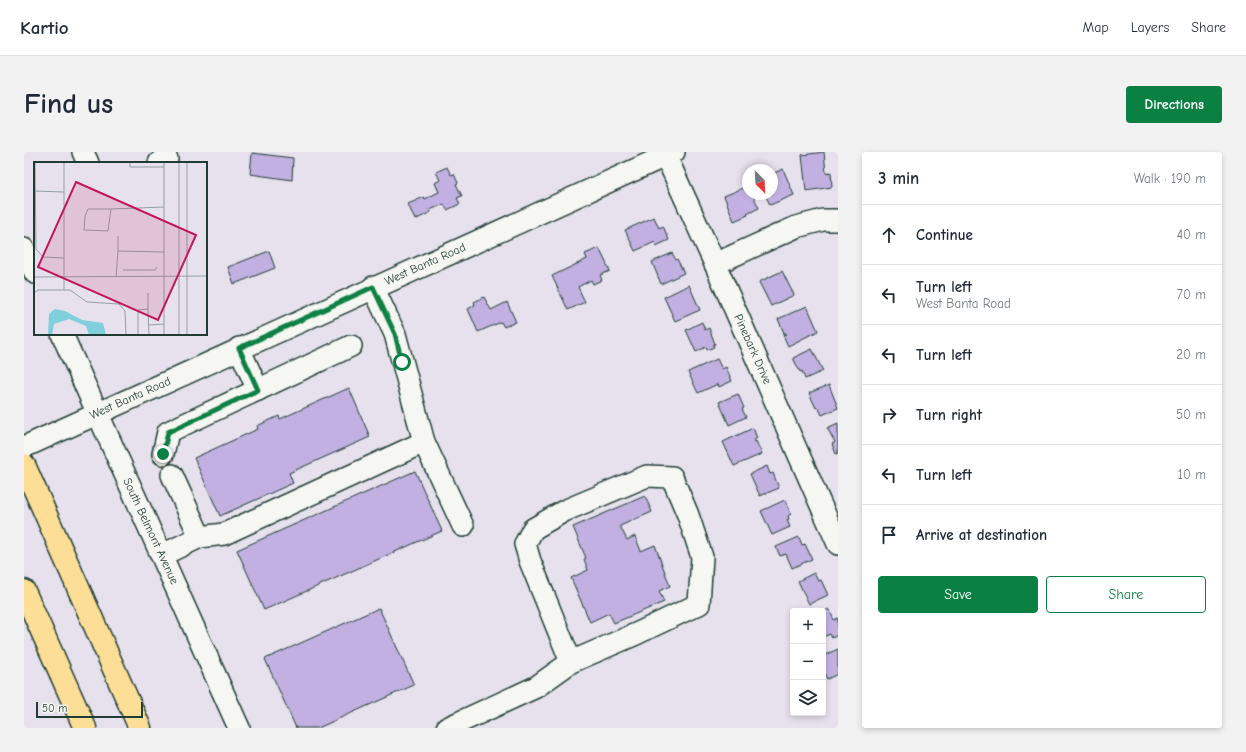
<!DOCTYPE html>
<meta charset="utf-8">
<style>
body{margin:0;font-family:"Comic Neue",sans-serif;background:#f2f2f3;color:#1f2937}
.controls{position:absolute;right:12px;bottom:12px;display:grid;overflow:hidden;border-radius:4px;box-shadow:0 2px 6px #0003}
.controls button{width:36px;height:36px;display:grid;place-items:center;padding:0;border:0;border-bottom:1px solid #e0e1e3;background:#fff;color:#1f2937;font:20px sans-serif}
.compass{position:absolute;left:718px;top:12px;width:36px;height:36px;border-radius:50%;background:#fff;box-shadow:0 2px 6px #0003;rotate:156deg}
.scale{position:absolute;left:12px;bottom:10px;width:107px;box-sizing:border-box;padding-left:4px;border:2px solid #1f3d34;border-top:0;font-size:11px;line-height:14px;white-space:nowrap;color:#1f3d34;-webkit-text-stroke:3px #f6f6f2;paint-order:stroke}
.stop{position:absolute;width:12px;height:12px;margin:-9px;border:3px solid #0b8043;border-radius:50%;background:#fff}
.stop.end{background:#0b8043;border-color:#fff;box-shadow:0 1px 4px #0008}
.list{margin:0;padding:0;list-style:none}
h2{display:flex;justify-content:space-between;align-items:center;height:52px;margin:0;padding:0 16px;font-size:17px}
h2 small{font-size:13px;font-weight:400;color:#747a83}
.list li{display:grid;grid-template-columns:26px 1fr auto;gap:12px;align-items:center;box-sizing:border-box;height:60px;padding:0 16px;border-top:1px solid #e0e1e3}
.list b{display:block;font-size:15px;white-space:nowrap}
.list p{margin:0;font-size:13px;white-space:nowrap;color:#747a83}
.list em{font-size:13px;font-style:normal;color:#747a83}
.actions{display:flex;gap:8px;padding:12px 16px}
.actions a{flex:1;padding:9px 0;border:1px solid #0b8043;border-radius:4px;text-align:center;font-size:14px;color:#0b8043}
.actions .main{background:#0b8043;color:#fff}
.icon{flex:none;width:22px;height:22px;fill:none;stroke:currentColor;stroke-width:2;stroke-linecap:round;stroke-linejoin:round}
.map{position:relative;flex:none;width:814px;height:576px;overflow:hidden;border-radius:4px}
header{display:flex;align-items:center;gap:24px;box-sizing:border-box;height:56px;padding:0 20px;background:#fff;border-bottom:1px solid #e0e1e3}
header strong{font-size:19px}
nav{display:flex;gap:22px;margin-inline-start:auto;font-size:14px}
.intro{display:flex;align-items:center;justify-content:space-between;box-sizing:border-box;height:96px;padding:0 24px}
h1{margin:0;font-size:28px}
.button{padding:10px 18px;border-radius:4px;background:#0b8043;color:#fff;font-size:14px;font-weight:700}
main{display:flex;gap:24px;padding:0 24px}
aside{flex:1;background:#fff;border-radius:4px;box-shadow:0 2px 6px #0003}
.map>svg:first-child{display:block}
.building{fill:#c1b0e1;stroke:#1f3d34}
.lines{fill:none;stroke-linecap:round;stroke-linejoin:round}
.minor-casing{stroke:#1f3d34;stroke-width:24}
.highway-casing{stroke:#1f3d34;stroke-width:25}
.minor{stroke:#f6f6f2;stroke-width:21}
.highway{stroke:#fdde96;stroke-width:22}
.route{stroke:#0b8043;stroke-width:5}
.labels{text-anchor:middle;dominant-baseline:central;stroke-width:3;stroke-linejoin:round;paint-order:stroke}
.street-label{font-size:12px;fill:#1f3d34;stroke:#f6f6f2}
.inset-road{fill:none;stroke:#969fa3;stroke-width:1}
.view{fill:#c2185b;fill-opacity:0.15;stroke:#c2185b;stroke-width:2}
.inset-edge{fill:none;stroke:#1f3d34;stroke-width:2}
</style>
<header>
<strong>Kartio</strong>
<nav><a>Map</a><a>Layers</a><a>Share</a></nav>
</header>
<div class="intro"><h1>Find us</h1><a class="button">Directions</a></div>
<main>
<div class="map">
<svg width="814" height="576" viewBox="0 0 814 576">
<rect width="100%" height="100%" fill="#e6e1ed"/>
<filter id="ink" filterUnits="userSpaceOnUse"><feTurbulence type="fractalNoise" baseFrequency=".025" numOctaves="2"/><feDisplacementMap in="SourceGraphic" scale="8" xChannelSelector="R" yChannelSelector="G"/><feConvolveMatrix kernelMatrix="1 2 1 2 8 2 1 2 1" color-interpolation-filters="sRGB"/></filter>
<g filter="url(#ink)">
<g class="building">
<path d="M800 0 802 21 807 20 808 35 782 39 778 3Z"/>
<path d="M228 1 269 6 268 28 226 22Z"/>
<path d="M423 15 427 23 430 22 434 31 432 32 438 44 433 46 436 52 423 58 420 52 406 58 407 60 391 68 384 52 400 45 401 47 415 40 411 31 416 28 412 20Z"/>
<path d="M759 17 770 43 746 53 741 42H748V22Z"/>
<path d="M724 34V42H728L735 56 723 62 724 63 710 69 700 44Z"/>
<path d="M630 65 635 76 639 74 645 88 632 94 631 90 611 99 601 78Z"/>
<path d="M575 96 586 119 576 123 578 128 569 132 567 128 554 135 561 150 544 158 528 124 563 107 561 102Z"/>
<path d="M245 99 251 116 210 132 204 115Z"/>
<path d="M648 101 652 108 653 107 660 121 637 132 628 110Z"/>
<path d="M758 119 770 143 747 154 735 130Z"/>
<path d="M665 133 676 158 651 169 640 145Z"/>
<path d="M460 145 467 158 483 150 492 170 480 175 477 170 454 180 444 157 451 153 450 150Z"/>
<path d="M783 154 794 179 764 194 759 183 762 182V181H760L754 167Z"/>
<path d="M678 170 681 178 685 176 691 192 689 193 690 195 683 198 682 195 672 200 662 178Z"/>
<path d="M788 197 799 219 781 227 778 219 776 220 769 206Z"/>
<path d="M693 207 698 217 702 215 708 229 695 235 694 232 674 241 664 220Z"/>
<path d="M805 233 814 256 798 263 794 255 792 256 785 241Z"/>
<path d="M325 236 346 285 265 321 269 331 196 364 170 306 234 277 233 274 255 264 256 267Z"/>
<path d="M714 242 720 256 718 257 722 265 705 273 695 250Z"/>
<path d="M814 271V301L812 302 808 292 811 290 803 276Z"/>
<path d="M729 276 733 286 730 288V290L732 289 738 302 710 314 699 290Z"/>
<path d="M743 314 746 322 749 321 755 336 736 344 726 322Z"/>
<path d="M391 319 418 379 240 458 213 398Z"/>
<path d="M621 344 628 360 596 374 603 388 611 384 617 399 631 393 646 434 635 439 640 450 590 471 585 461 566 470 547 426 564 418 560 407 562 406 549 375Z"/>
<path d="M761 348 767 362 764 364 765 367 763 368 766 375 748 383 737 359Z"/>
<path d="M775 385 778 393 781 392 788 407 768 416 762 402 756 404 752 395Z"/>
<path d="M790 421 794 429 797 428 804 443 785 452 774 429Z"/>
<path d="M355 456 390 533 294 576H272L241 507Z"/>
<path d="M805 457 810 468 814 466V483L808 486 806 482 799 485V460Z"/>
<path d="M814 497V522L803 527 799 519V504Z"/>
</g>
<g class="lines">
<defs>
<g id="minor">
<path d="M59 0 64 11"/>
<path d="M640 0 691 112 814 392"/>
<path d="M135 11 143 7 140 0"/>
<path d="M0 97 11 121"/>
<path d="M691 112 772 75 799 68H814"/>
<path d="M38 182 215 576"/>
<path d="M215 196 234 238"/>
<path d="M400 290 439 374"/>
<path d="M0 295 650 0"/>
<path d="M139 302 144 280 327 194"/>
<path d="M148 323 176 385"/>
<path d="M138 403 176 385 200 382 400 290 371 182 349 135"/>
<path d="M423 576 512 535 547 510 612 482 675 452 678 405 664 363 648 325 623 324 540 359 509 377 501 392 506 409 547 510"/>
</g>
<g id="highway">
<path d="M0 313 116 576"/>
<path d="M0 439 61 576"/>
</g>
</defs>
<use href="#minor" class="minor-casing"/>
<use href="#highway" class="highway-casing"/>
<use href="#minor" class="minor"/>
<use href="#highway" class="highway"/>
</g>
</g>
<g class="lines" filter="url(#ink)">
<path class="route" d="M139 302 144 280 234 238 215 196 349 135 371 182 378 210"/>
</g>
<g class="labels">
<g class="street-label">
<text transform="translate(401 112) rotate(-24)">West Banta Road</text>
<text transform="translate(729 197) rotate(66)">Pinebark Drive</text>
<text transform="translate(106 246) rotate(-24)">West Banta Road</text>
<text transform="translate(127 379) rotate(65)">South Belmont Avenue</text>
</g>
</g>
<g transform="translate(10 10)">
<rect width="173" height="173" fill="#e6e1ed"/>
<path d="M21 147 31 149 48 158 69 161 72 173H55L52 164 35 157 20 162 18 173H14L15 152Z" fill="#80cfdd"/>
<path class="inset-road" d="M1 0 2 87 9 95 30 96M30 0V128M96 0V5H130M130 0V173M0 29 30 30M77 47H54L51 54 50 68 74 69 77 47 130 45M84 74V89M89 108H121L123 105M0 115 173 114M82 115 84 89 130 90M0 131 4 128H36L53 140 85 142 91 149 92 173M114 131V147M115 163 130 162M104 173V148L114 147 115 173M145 173V0M153 173V0"/>
<path class="view" d="M42 20 162 73 124 158 4 105Z"/>
<rect width="173" height="173" class="inset-edge"/>
</g>
</svg>
<div class="controls">
<button>+</button>
<button>−</button>
<button><svg class="icon" aria-label="layers" viewBox="0 0 24 24"><path d="M12 4l9 5-9 5-9-5zM3 14l9 5 9-5"/></svg></button>
</div>
<svg class="compass" viewBox="-18 -18 36 36"><path d="M0-13l5 13h-10z" fill="#e53935"/><path d="M0 13l5-13h-10z" fill="#747a83"/></svg>
<div class="scale">50 m</div>
<div class="stop" style="left:378px;top:210px"></div>
<div class="stop end" style="left:139px;top:302px"></div>
</div>
<aside>
<h2>3 min<small>Walk · 190 m</small></h2>
<ul class="list">
<li><svg class="icon" aria-label="ahead" viewBox="0 0 24 24"><path d="M12 20V5M6 11l6-6 6 6"/></svg><div><b>Continue</b></div><em>40 m</em></li>
<li><svg class="icon" aria-label="left" viewBox="0 0 24 24"><path d="M17 20v-9H6M10 6l-5 5 5 5"/></svg><div><b>Turn left</b><p>West Banta Road</p></div><em>70 m</em></li>
<li><svg class="icon" aria-label="left" viewBox="0 0 24 24"><path d="M17 20v-9H6M10 6l-5 5 5 5"/></svg><div><b>Turn left</b></div><em>20 m</em></li>
<li><svg class="icon" aria-label="right" viewBox="0 0 24 24"><path d="M7 20v-9h11M14 6l5 5-5 5"/></svg><div><b>Turn right</b></div><em>50 m</em></li>
<li><svg class="icon" aria-label="left" viewBox="0 0 24 24"><path d="M17 20v-9H6M10 6l-5 5 5 5"/></svg><div><b>Turn left</b></div><em>10 m</em></li>
<li><svg class="icon" aria-label="arrive" viewBox="0 0 24 24"><path d="M6 21V4h12l-3 4 3 4H6"/></svg><div><b>Arrive at destination</b></div></li>
</ul>
<div class="actions"><a class="main">Save</a><a>Share</a></div>
</aside>
</main>
